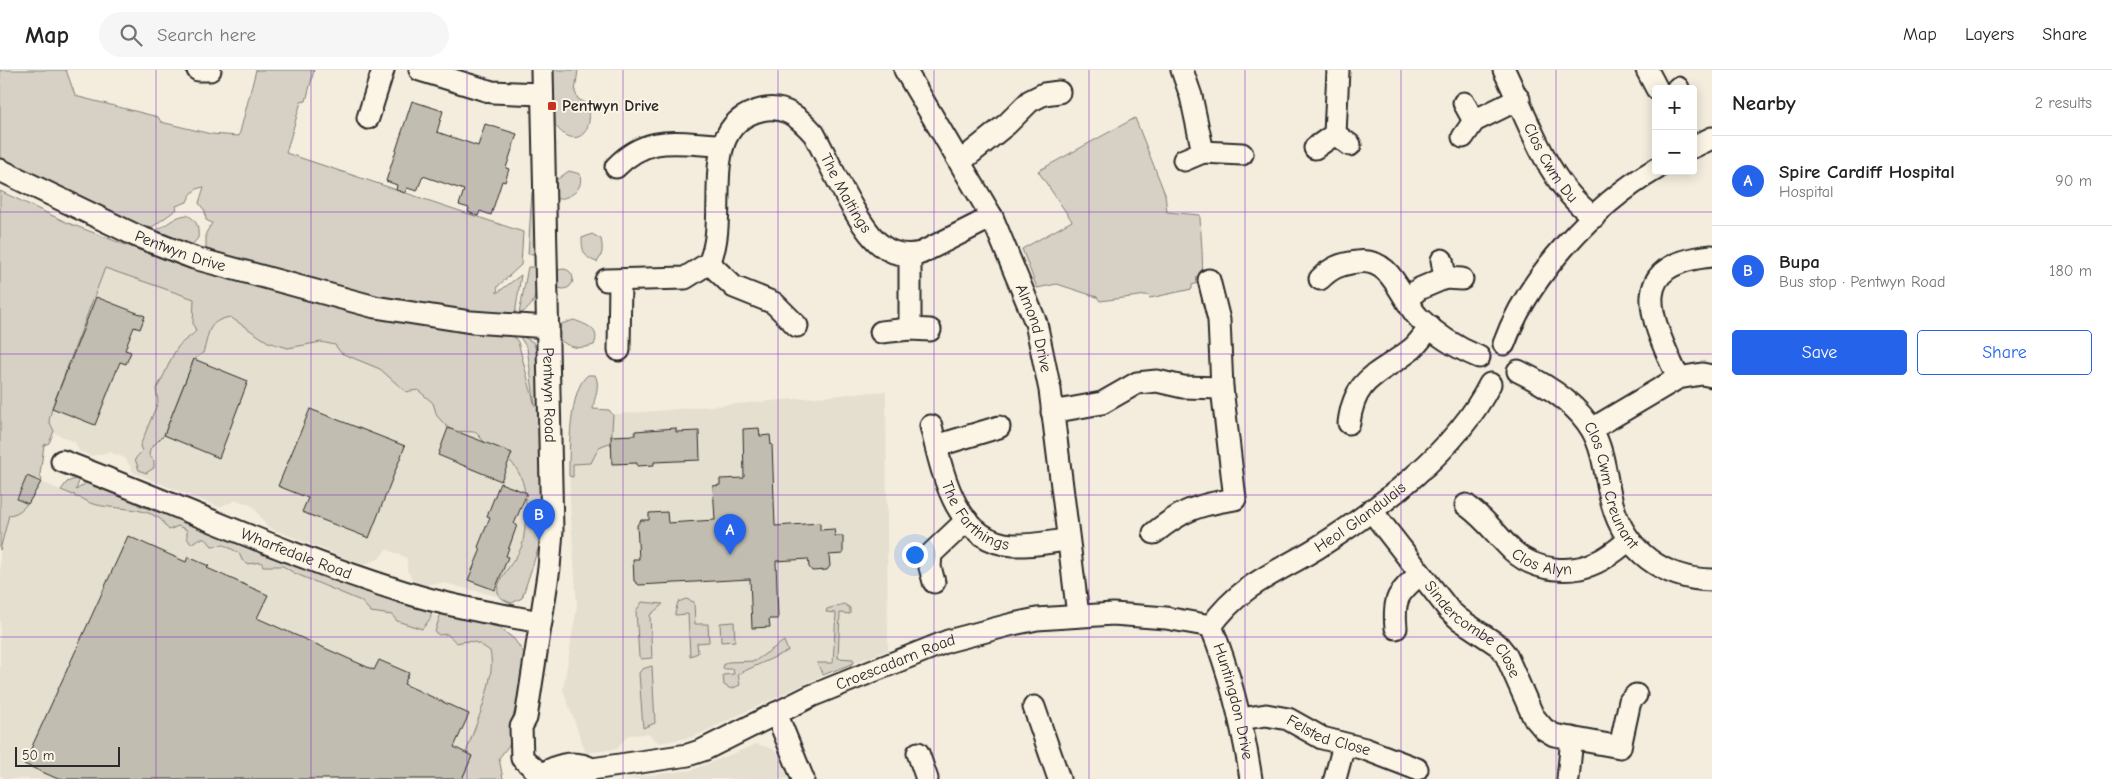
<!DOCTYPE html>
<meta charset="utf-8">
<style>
body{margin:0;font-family:"Comic Neue",sans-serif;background:#f6f6f6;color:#222}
.controls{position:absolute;right:15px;top:15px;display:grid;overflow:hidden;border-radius:5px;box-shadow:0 2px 12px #0003}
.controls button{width:45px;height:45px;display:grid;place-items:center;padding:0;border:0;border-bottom:1px solid #e0e0e0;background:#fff;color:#222;font:25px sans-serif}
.scale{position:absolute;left:15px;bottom:12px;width:105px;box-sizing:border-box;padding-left:5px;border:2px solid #2b2b2b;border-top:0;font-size:14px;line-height:18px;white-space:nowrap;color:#2b2b2b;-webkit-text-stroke:4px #fcf5e5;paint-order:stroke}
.you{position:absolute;left:914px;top:484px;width:18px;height:18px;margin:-12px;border:4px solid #fff;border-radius:50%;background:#1a73e8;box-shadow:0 0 0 8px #1a73e833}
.badge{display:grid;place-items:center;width:32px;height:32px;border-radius:50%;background:#2563eb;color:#fff;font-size:16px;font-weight:700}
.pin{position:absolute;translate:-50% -41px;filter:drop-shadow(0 1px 2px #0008)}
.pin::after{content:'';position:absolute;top:26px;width:18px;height:15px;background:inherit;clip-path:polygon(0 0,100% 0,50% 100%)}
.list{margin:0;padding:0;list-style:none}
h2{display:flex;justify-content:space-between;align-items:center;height:65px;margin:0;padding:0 20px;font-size:21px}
h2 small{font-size:16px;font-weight:400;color:#767676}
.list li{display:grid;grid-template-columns:32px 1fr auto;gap:15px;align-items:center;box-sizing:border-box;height:90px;padding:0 20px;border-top:1px solid #e0e0e0}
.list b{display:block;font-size:19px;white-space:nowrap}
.list p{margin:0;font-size:16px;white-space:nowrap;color:#767676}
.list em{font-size:16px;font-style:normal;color:#767676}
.actions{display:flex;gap:10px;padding:15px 20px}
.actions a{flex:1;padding:11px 0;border:1px solid #2563eb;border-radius:5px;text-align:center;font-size:18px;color:#2563eb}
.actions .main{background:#2563eb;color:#fff}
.icon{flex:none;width:28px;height:28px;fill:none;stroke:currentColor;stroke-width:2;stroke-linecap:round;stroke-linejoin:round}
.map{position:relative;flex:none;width:1712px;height:709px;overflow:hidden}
header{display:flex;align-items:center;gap:30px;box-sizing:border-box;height:70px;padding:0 25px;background:#fff;border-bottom:1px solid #e0e0e0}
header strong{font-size:24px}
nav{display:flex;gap:28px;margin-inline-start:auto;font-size:18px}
.search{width:350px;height:45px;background:#f6f6f6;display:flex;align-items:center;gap:12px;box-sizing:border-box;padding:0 18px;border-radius:28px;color:#767676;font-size:19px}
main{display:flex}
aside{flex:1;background:#fff}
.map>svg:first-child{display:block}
.built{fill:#e5dfd0}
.green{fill:#d6d1c4;stroke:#807e78}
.building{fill:#c2bdb1;stroke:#2b2b2b}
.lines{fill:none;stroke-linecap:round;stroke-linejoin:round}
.minor-casing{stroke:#2b2b2b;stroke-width:25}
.minor{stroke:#fcf5e5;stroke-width:21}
.grid{fill:none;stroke:#7b2cbf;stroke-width:1;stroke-opacity:0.55}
.poi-dot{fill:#c8321e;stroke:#fcf5e5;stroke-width:2}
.labels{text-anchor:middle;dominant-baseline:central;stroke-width:4;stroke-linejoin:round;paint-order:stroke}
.poi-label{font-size:16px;font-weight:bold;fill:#2b2b2b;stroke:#fcf5e5;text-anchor:start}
.street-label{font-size:16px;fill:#2b2b2b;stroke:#fcf5e5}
</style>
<header>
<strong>Map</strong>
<div class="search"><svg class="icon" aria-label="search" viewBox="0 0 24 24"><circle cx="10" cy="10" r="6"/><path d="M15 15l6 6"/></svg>Search here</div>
<nav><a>Map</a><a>Layers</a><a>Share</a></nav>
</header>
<main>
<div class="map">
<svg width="1712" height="709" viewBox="0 0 1712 709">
<rect width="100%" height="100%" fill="#f4edde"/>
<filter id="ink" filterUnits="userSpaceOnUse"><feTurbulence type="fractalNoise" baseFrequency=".02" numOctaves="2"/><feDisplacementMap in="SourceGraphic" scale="10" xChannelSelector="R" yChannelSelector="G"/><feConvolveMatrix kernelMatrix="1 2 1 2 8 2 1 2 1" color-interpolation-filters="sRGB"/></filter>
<g filter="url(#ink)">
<g class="built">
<path d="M101 191 337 270 533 385 523 513 501 527 444 513 419 515 412 509 407 500V488L386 479 380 488 363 495 267 457 253 436 237 430 219 437 134 403 125 388 109 382 91 386 79 381 75 372 40 357Z"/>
<path d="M886 321 888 580 823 605 693 667 659 673 648 664 628 665 617 679 586 683 563 620 577 536 570 433 569 394 596 346Z"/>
<path d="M22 404 75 426 82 413 321 507 407 538 488 560 514 584 469 709H5L0 705V460Z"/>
<path d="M757 674 773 679 779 685 789 709H621L692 700Z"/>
</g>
<g class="green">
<path d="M0 0H66L75 25 79 27 158 47 161 52 211 64 239 66 256 0H314L306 31 301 32 286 83 523 162 521 195 498 216 497 223 521 205 515 245 476 242 512 264 518 272 535 336 527 278 518 264 533 272 538 285 543 437 539 476 522 528 512 533C476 523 519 493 523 472 527 445 531 409 508 389 504 385 499 384 494 381 487 377 482 368 475 362L451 361 437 346 433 333 418 320 406 322 380 299 341 283 335 275 321 272 288 278 268 272 230 247C206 252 210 262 203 283L194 289 164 365 150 379 149 385 154 391V398L146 403 139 400 135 389 142 381 140 376 158 332 156 319C165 306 168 293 176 280 181 271 190 268 196 261L193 254 194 229 105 198 52 338 49 351 54 361 49 373 44 375 40 404 42 411C32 423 27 443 9 445L0 480V121L68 153 181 196 361 244 408 237C395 229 389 224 376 234L206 186V163L212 153 206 150 205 141 199 133 204 117C195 118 190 124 187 132L176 136 177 139 151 158 129 156 0 90Z"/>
<path d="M553 0H578L575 22 578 29 588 34C595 63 575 81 555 55Z"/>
<path d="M1135 48 1165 124 1167 142 1200 145C1200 158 1205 204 1201 212L1192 215V219L1150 228 1147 225 1100 231 1097 227 1057 214 1037 218 1022 179 1072 151 1038 101Z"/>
<path d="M569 101 580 104C584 120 570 129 555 129L552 118 556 110Z"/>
<path d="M532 122H534L535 184H528Z"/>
<path d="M187 145C197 150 199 157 198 168L192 175 156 160C168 155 174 146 187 145Z"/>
<path d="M592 164 601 169C603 178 603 185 597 192 584 188 582 181 582 168Z"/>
<path d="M528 197H535C536 217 540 235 519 244Z"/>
<circle cx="563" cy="209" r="10"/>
<path d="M574 250C587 255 601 259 594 275 581 279 570 279 559 269L561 254Z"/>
<path d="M588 305H595C601 316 594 327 593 339L609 340 613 345 611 375 609 373 599 377 591 393 573 394V407L569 406C569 383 569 318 588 305Z"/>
<path d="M75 409 79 411 76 420 89 411 137 431 138 435 154 441 180 446 181 452 189 455 200 451 224 465 225 469 240 475 246 473 258 477 259 483 301 499 305 496 312 499 313 503 365 522 378 519 428 536 432 541 430 549 422 559 397 551 392 545 371 542 361 531 294 503 283 496H263L261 492 247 494 242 490 239 483 224 475 212 476 206 469H198L191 474 187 468V460L178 456 169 460C165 457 164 451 159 448 140 436 115 440 93 434 86 432 83 427 75 427L74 424 73 425 61 420 67 412Z"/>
<path d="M686 529 694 532 695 554H708L709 572 697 573 698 583 690 586 688 544 675 545V543L678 532Z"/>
<path d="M642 532 663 534 650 545 652 588 641 589 639 586 636 541Z"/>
<path d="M844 534 850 538V544L840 543 838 588 853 589 854 593 823 605 817 593H833L836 543 826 542 827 539Z"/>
<path d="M441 542 479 547 483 552 500 558 514 569 526 586 527 597 512 650 510 674 499 688 503 709H462L472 686 466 683C475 655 497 609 490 581 478 572 471 569 457 573L447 564 439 565 435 562Z"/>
<path d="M734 552 735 571 721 572 720 553Z"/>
<path d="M784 571 788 581 738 604 740 615 731 619 724 615 723 605 734 604 733 599H723L724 594 728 592 755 591Z"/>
<path d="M652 596 655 653 643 658 639 603 642 599Z"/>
</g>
<g class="building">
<path d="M412 31 443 41 437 62 478 76 485 54 517 64 506 98 509 99 505 112 502 111 491 145 480 141 478 146 468 142 469 138 459 135 464 120 423 106 417 121 407 118 405 123 396 120 397 115 386 111Z"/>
<path d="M96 227 145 246 140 259 134 257 125 280 131 282 126 294 120 292 95 355 52 338Z"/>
<path d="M194 289 248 311 219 388 164 365Z"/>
<path d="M310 339 405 376 369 468 302 442 308 428 278 416Z"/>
<path d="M448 358 512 383 501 411 438 385Z"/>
<path d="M676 358V362L699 361 700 390 654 392V395L637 396V393L612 394 611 366 635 365V361Z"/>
<path d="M759 358 760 366 770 365 771 375 772 374 775 456 820 453V460L834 459 835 466H843V484L829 485 830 496 827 500 812 501 809 497 808 489 776 491 778 549H769L770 557 752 558 750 509 639 515 634 511 633 489H639L637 455 641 450H649V443L667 442 668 453 715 450 713 416 720 415V409L744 408 743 359Z"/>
<path d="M27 406 41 412 28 434 17 429Z"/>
<path d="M500 413 527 423 514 454 517 455 506 486 508 487 495 520 468 510 481 479 478 477 490 447 487 446Z"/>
<path d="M128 466 186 492 188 487 209 496 207 498 268 525 257 548 374 600 379 590 409 603 404 614 469 644 454 677 472 686 462 709H58L24 694Z"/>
</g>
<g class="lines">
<defs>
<g id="minor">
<path d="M198 0H210"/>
<path d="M420 0 492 22 542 24"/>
<path id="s1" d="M542 0 552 461 549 498 526 648 521 657 522 688 542 705 556 709"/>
<path id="s2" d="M905 0 992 147 1036 253 1050 320 1078 545"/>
<path d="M1182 0 1191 26 1203 82 1184 90"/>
<path id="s3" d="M1504 0C1529 51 1546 112 1594 147"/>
<path d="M1647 0 1657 19"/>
<path d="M1677 19 1678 18"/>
<path d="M1464 33 1474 51"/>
<path d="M368 48 383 0"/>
<path d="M1335 64 1350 75"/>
<path d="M1463 67 1474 51 1519 29"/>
<path d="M1693 77 1712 68"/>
<path d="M1315 78 1335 64 1338 0"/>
<path d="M1203 82 1242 84"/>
<path d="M960 92 1007 54 1030 31 1044 24 1059 22"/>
<path d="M616 97C649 63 679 74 723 75"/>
<path id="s4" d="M0 100 137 166 194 188 375 237 471 252 548 257"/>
<path d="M910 185V259L930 260"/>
<path d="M1442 190 1445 208 1462 209"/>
<path d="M709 193 734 217 774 233 797 256"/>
<path d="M1320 209C1331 198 1340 194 1357 192 1392 187 1399 226 1418 247 1435 264 1457 278 1479 287"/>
<path id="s5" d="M606 210 685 208 709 193C732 145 694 56 761 40 784 34 800 48 814 64 829 91 858 158 881 175 893 185 907 186 921 183L992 147"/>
<path d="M1407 229 1419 219 1445 208"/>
<path d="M881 262 910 259"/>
<path d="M1504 274C1528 207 1594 135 1656 99"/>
<path d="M619 280 620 211"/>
<path id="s6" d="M1518 301C1545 314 1577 334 1592 360 1605 383 1605 408 1612 433 1625 481 1663 509 1712 510"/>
<path d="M1678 308C1653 252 1622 194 1712 186"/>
<path d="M1052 342 1102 333 1137 313 1157 311 1183 317 1222 318"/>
<path d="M1349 353C1355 305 1380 305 1413 278 1419 272 1425 264 1430 257"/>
<path id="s7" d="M931 356C942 401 955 472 1013 475 1030 476 1049 472 1067 470"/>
<path d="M1592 359 1678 308 1702 304 1712 306"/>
<path d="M936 376 999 357"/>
<path id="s8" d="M62 391C176 434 288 486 404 522 448 536 496 544 541 552"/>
<path id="s9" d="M1466 435C1486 449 1496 465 1513 481 1535 501 1571 505 1597 492 1609 487 1619 478 1629 470"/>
<path id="s10" d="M1371 440 1449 540 1459 549 1498 575 1506 585 1533 646 1544 659 1554 665 1620 677 1630 631 1636 625"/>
<path d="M1154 463C1184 439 1198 435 1235 429L1222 318 1219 250 1209 210"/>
<path d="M934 512 930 497 931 484 967 450"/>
<path id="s11" d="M1211 556C1242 513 1275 504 1317 478 1379 439 1457 380 1490 314"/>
<path id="s12" d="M1211 556C1231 606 1243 656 1251 709"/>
<path d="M1396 558C1393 528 1398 523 1420 504"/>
<path d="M1034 637 1059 709"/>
<path d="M776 643 803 709"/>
<path id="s13" d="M1241 649 1266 645 1288 649 1322 668 1365 679 1417 699"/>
<path d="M918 683 927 709"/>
<path d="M537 709C553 695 573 689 592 699"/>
<path id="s14" d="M572 709 583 707 592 699 688 685 703 680 811 626 948 571 1013 554 1037 549 1113 544 1166 548 1211 556"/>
<path d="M1335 709 1344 675"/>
<path d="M1568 709 1572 668"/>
</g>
</defs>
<use href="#minor" class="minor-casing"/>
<use href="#minor" class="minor"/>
</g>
</g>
<path class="grid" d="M156 0V709M311 0V709M467 0V709M623 0V709M778 0V709M934 0V709M1089 0V709M1245 0V709M1401 0V709M1556 0V709M0 142H1712M0 284H1712M0 425H1712M0 567H1712"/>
<rect class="poi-dot" x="547" y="31" width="10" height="10" rx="2.5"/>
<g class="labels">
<g class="poi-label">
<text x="562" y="36">Pentwyn Drive</text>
</g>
<g class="street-label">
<text stroke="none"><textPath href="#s3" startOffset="104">Clos Cwm Du</textPath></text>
<text stroke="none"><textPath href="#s5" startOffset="410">The Maltings</textPath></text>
<text stroke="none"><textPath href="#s4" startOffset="198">Pentwyn Drive</textPath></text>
<text stroke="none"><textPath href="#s2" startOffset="290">Almond Drive</textPath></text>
<text stroke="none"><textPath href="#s1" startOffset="325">Pentwyn Road</textPath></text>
<text stroke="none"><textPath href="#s6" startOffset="155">Clos Cwm Creunant</textPath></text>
<text stroke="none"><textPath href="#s7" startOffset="105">The Farthings</textPath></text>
<text stroke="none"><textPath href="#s11" startOffset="186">Heol Glandulais</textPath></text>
<text stroke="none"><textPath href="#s8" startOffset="252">Wharfedale Road</textPath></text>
<text stroke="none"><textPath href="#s9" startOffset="98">Clos Alyn</textPath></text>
<text stroke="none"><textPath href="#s10" startOffset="158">Sindercombe Close</textPath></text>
<text stroke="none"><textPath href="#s14" startOffset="348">Croescadarn Road</textPath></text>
<text stroke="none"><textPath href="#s12" startOffset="79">Huntingdon Drive</textPath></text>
<text stroke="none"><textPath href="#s13" startOffset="92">Felsted Close</textPath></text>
</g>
</g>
</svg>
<div class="controls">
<button>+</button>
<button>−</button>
</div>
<div class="scale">50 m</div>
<div class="you"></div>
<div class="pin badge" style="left:730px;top:485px">A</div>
<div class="pin badge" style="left:539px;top:470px">B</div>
</div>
<aside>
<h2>Nearby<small>2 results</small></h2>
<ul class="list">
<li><span class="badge">A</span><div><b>Spire Cardiff Hospital</b><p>Hospital</p></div><em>90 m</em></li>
<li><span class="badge">B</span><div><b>Bupa</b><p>Bus stop · Pentwyn Road</p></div><em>180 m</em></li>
</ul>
<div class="actions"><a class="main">Save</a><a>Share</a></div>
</aside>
</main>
